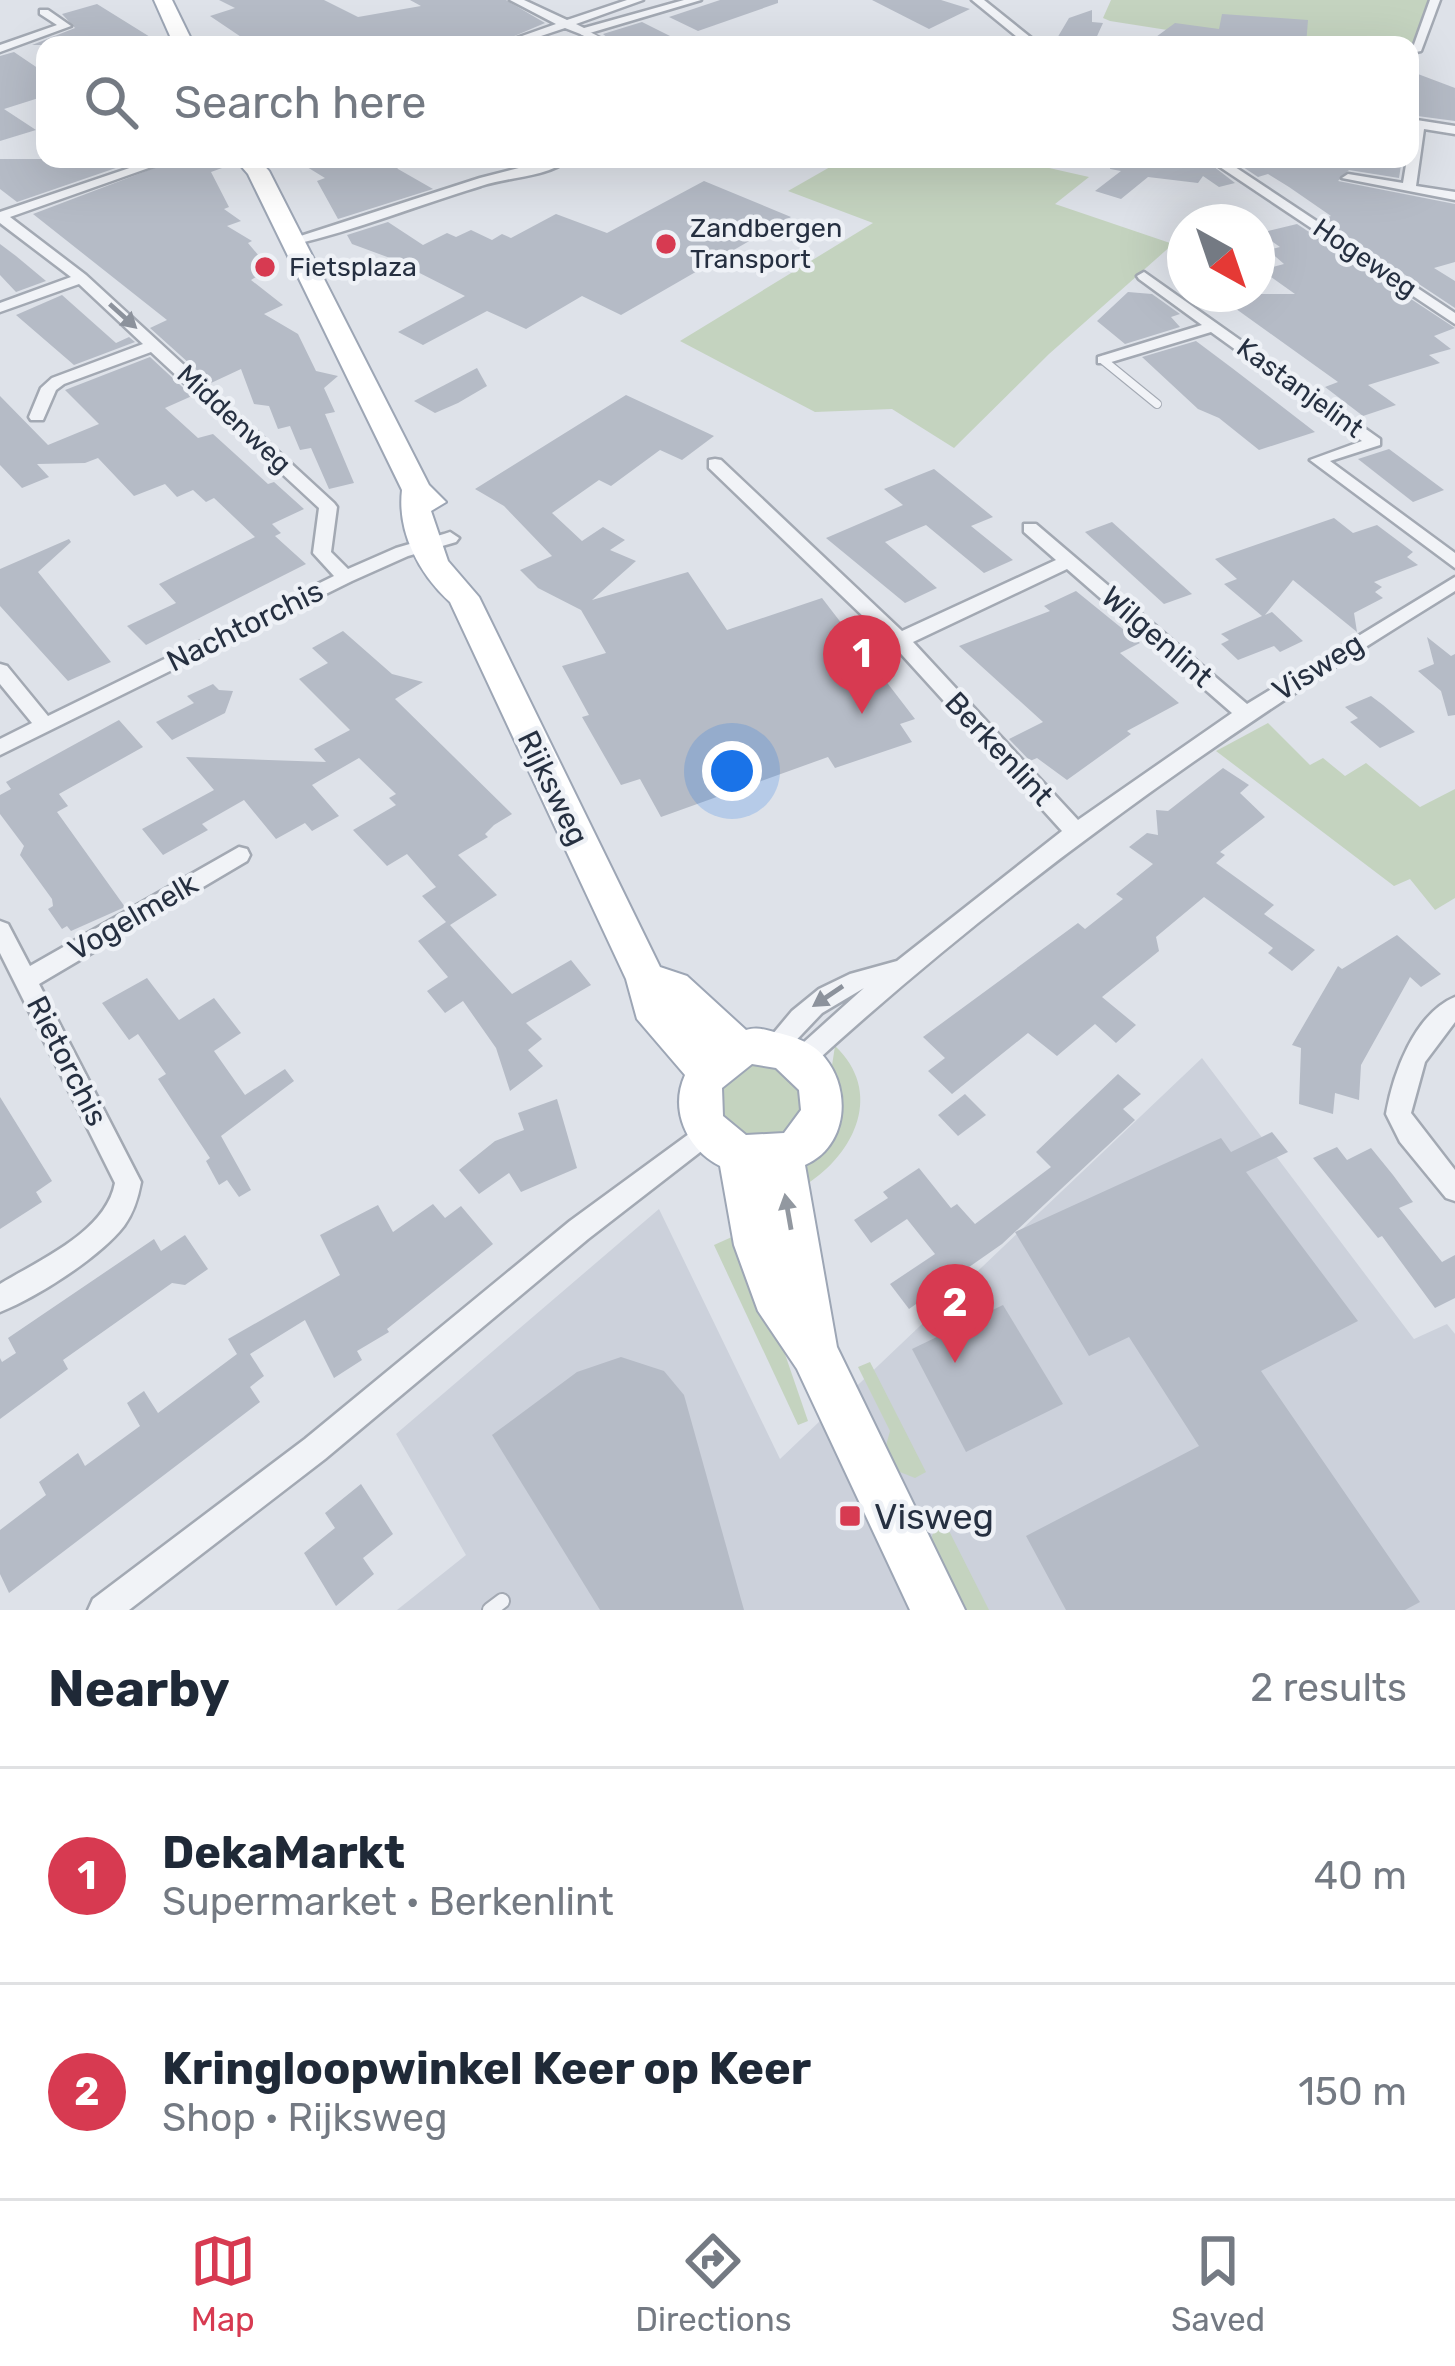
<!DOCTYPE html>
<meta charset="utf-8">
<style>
body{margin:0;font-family:Rubik,sans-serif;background:#f6f6f7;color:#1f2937}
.compass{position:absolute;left:1167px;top:204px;width:108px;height:108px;border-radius:50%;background:#fff;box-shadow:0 12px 48px #0002;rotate:140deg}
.you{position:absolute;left:732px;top:771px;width:42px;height:42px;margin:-30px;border:9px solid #fff;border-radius:50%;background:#1a73e8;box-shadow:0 0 0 18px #1a73e833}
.badge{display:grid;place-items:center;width:78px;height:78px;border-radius:50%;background:#d73a51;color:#fff;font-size:39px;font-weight:700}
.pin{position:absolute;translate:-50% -99px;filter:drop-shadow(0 3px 6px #0008)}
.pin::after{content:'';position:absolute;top:63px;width:42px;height:36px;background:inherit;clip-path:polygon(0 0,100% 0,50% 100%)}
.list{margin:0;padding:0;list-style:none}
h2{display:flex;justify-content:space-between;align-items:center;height:156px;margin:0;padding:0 48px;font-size:51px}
h2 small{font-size:39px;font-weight:400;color:#747a83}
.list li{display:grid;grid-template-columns:78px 1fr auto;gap:36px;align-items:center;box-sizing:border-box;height:216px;padding:0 48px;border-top:3px solid #e0e1e3}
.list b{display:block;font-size:45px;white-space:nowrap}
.list p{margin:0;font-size:39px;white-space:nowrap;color:#747a83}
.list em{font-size:39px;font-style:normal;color:#747a83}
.icon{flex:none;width:66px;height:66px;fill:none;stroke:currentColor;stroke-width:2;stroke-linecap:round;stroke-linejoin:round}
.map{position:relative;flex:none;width:1455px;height:1610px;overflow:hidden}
.search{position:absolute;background:#fff;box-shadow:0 12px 48px #0002;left:36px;right:36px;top:36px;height:132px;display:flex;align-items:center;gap:30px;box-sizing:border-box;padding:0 42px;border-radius:24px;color:#747a83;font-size:45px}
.sheet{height:588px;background:#fff}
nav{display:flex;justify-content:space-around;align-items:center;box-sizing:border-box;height:168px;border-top:3px solid #e0e1e3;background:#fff;font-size:33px;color:#747a83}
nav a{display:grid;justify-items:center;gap:6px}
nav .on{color:#d73a51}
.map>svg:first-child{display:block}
.built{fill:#ccd1db}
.green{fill:#c4d3bf}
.building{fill:#b5bbc6}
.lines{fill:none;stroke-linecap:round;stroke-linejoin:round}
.service-far2-casing{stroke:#a3a9b3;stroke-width:9}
.service-far1-casing{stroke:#a3a9b3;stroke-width:10}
.service-casing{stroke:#a3a9b3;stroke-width:18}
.minor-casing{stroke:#a3a9b3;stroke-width:5}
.primary-casing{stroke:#9da6b5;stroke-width:4}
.service-far2{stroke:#f1f3f7;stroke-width:6}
.service-far1{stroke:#f1f3f7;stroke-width:8}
.service{stroke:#f1f3f7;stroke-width:14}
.minor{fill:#f1f3f7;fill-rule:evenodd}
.primary{fill:#fff;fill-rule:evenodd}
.oneway{fill:#8c929c}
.oneway2{fill:#9298a0}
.poi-dot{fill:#d73a51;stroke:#eef1f6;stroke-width:4.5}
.labels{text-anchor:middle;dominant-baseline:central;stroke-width:9;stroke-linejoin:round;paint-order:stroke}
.far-poi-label{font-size:27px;fill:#263041;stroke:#eef1f6;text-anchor:start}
.far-street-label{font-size:27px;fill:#263041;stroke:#eef1f6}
.street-label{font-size:30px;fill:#263041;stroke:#eef1f6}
.near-poi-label{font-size:36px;fill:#263041;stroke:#eef1f6;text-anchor:start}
</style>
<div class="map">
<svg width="1455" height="1610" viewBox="0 0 1455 1610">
<rect width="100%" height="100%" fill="#dee2e9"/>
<path class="built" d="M1202 1058 1414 1339 1447 1324 1455 1334V1610H397L466 1555 396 1434 659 1209 780 1459Z"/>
<g class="green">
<path d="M1111 0H1432L1410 51V45H1263L1110 21 1103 18Z"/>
<path d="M844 159H1009L1089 177 1055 204 1173 244 1049 354 954 448 892 409 815 412 680 341 873 223 788 191Z"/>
<path d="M1268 723 1310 765 1323 758 1345 776 1366 763 1420 807 1455 789V898L1435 910 1410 879 1394 886 1216 751Z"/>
<path d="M835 1046C884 1092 855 1153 807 1184L795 1180 831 1072Z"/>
<path d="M750 1063C800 1067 828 1111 773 1137L741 1134 721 1114 719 1088Z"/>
<path d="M743 1232 808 1421 798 1425 714 1245Z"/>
<path d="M870 1362 926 1472 915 1478 895 1470 885 1449 890 1431 858 1367Z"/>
<path d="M941 1515 989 1610H964L933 1546 932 1536Z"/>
</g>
<g class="building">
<path d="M219 0H324L358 17 421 6 410 0H506L545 23 493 45H253L210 16 235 8Z"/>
<path d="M720 0H778V3L698 31 669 17Z"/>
<path d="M872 0H941L970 9 929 29Z"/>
<path d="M97 4 163 45H32L75 28 62 14Z"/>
<path d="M1092 10V22L1103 23 1093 45H1053L1069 18Z"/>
<path d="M1222 14 1308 20 1306 45H1145L1175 23 1219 29Z"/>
<path d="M642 22 670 36 644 45H616L603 34Z"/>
<path d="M14 52 45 73V96L4 109 36 130 0 141V56Z"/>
<path d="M1410 71 1455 88V121L1410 115Z"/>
<path d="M0 159H142L17 202 0 189Z"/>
<path d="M178 159H231L233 164 211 172 229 207 224 209 241 221 227 226 252 241 248 243 270 269 251 280 283 305 264 314 298 334 316 371 338 376 324 388 335 412 325 414 354 483 329 489 311 448 300 450 290 426 278 429 269 406 254 404 241 369 211 383 150 328 167 320 33 214Z"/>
<path d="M329 159 355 163 391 159 398 169 433 189 338 219 317 181 325 178 307 167Z"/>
<path d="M1111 159H1204L1235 183 1219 187 1203 176 1198 183 1148 177 1121 199 1095 191 1121 171 1110 169Z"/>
<path d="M1231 159H1402L1399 178 1349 170 1338 181 1455 204V262L1434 268 1455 281V308L1321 219 1331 216 1289 187 1268 174 1258 177Z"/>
<path d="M704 181 791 217 621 315 582 296 526 329 487 311 423 345 398 332 465 296 390 258 352 244 347 235 388 222 423 245 447 233 456 237 471 230 492 240 502 234 511 238 556 214 607 233Z"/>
<path d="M1297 224 1455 328 1434 336 1451 349 1429 355 1440 363 1368 385 1396 405 1363 416 1325 387 1338 382 1225 301 1203 308 1183 294H1295L1261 270 1284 264 1268 250 1280 247 1260 233Z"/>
<path d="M0 244 16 256 46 281 16 292 0 275Z"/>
<path d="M1128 292 1152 294 1180 314 1171 317 1180 327 1125 344 1097 321Z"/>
<path d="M62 295 116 343 129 337 135 342 74 365 16 315Z"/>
<path d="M1196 341 1232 368 1315 432 1259 450 1219 418 1198 409 1142 357Z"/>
<path d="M150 357 192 396 165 408 198 438 213 434 268 484 274 482 304 509 272 524 281 533 275 536 306 564 146 645 127 626 176 603 159 584 255 537 214 498 206 502 193 490 177 497 165 484 134 496 98 458 85 463 37 464 49 477 22 488 0 465V396L48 445 99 424 65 390Z"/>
<path d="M477 368 487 386 458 403 435 413 414 401Z"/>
<path d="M626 395 714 436 682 460 660 450 611 486 599 480 552 513 582 541 603 527 625 540 610 550 636 561 592 600 688 572 727 630 822 598 915 719 900 724 912 742 835 768 828 757 661 817 640 779 621 785 582 717 589 715 562 666 606 653 581 610 538 588 520 570 552 556 504 506 475 489Z"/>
<path d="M1389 449 1444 490 1413 502 1358 459Z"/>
<path d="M934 469 993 517 971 526 1013 560 984 573 926 525 885 542 937 588 905 603 826 538 903 505 884 489Z"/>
<path d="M1334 518 1353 533 1377 525 1413 552 1407 557 1418 565 1374 582 1382 587 1375 592 1383 598 1354 613 1357 632 1293 580 1265 615 1272 612 1303 641 1280 652 1274 646 1238 660 1221 644 1229 640 1221 634 1262 616 1224 584 1237 579 1215 559Z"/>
<path d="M1112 522 1192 594 1164 604 1085 532Z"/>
<path d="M69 539 71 542 38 572 111 662 68 681 0 606V569Z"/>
<path d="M1076 591 1140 643 1120 653 1179 703 1127 731 1131 734 1067 780 1037 758 1030 761 1009 739 1043 722 959 646 1050 611 1044 606Z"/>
<path d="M343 631 392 674 423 682 395 699 512 814 494 825 485 834 488 837 458 855 497 895 450 925 512 994 571 960 591 985 526 1023 542 1039 528 1050 543 1066 510 1091 496 1048 463 1001 445 1013 427 991 448 977 418 941 446 922 422 896 436 887 407 854 387 866 353 830 396 805 389 798 396 794 359 758 312 785 339 816 312 831 305 823 276 839 244 800 202 824 208 830 163 855 142 829 214 790 186 757 326 762 314 749 350 730 299 679 328 663 312 648Z"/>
<path d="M1427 637 1451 656 1455 654V715L1448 716 1441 691 1418 671 1434 664Z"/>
<path d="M213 684 219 690 233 691 225 713 172 740 156 722 194 703 187 696Z"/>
<path d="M1371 696 1383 705 1415 732 1380 748 1350 722 1358 718 1345 707Z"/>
<path d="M119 720 143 747 59 794 68 806 57 812 125 907 71 931 67 926 62 929 48 909 53 906 52 899 20 855 24 846 0 814V795L11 789 6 782Z"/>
<path d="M1223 768 1249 785 1240 793 1265 817 1220 852 1225 855 1216 863 1274 905 1264 914 1315 950 1292 971 1268 953 1273 948 1204 897 1156 937 1159 951 1102 997 1136 1025 1116 1043 1095 1024 1057 1056 1028 1033 952 1094 928 1071 945 1058 923 1037 1078 923 1085 929 1123 899 1116 894 1153 864 1129 847 1147 833 1158 835 1156 810 1168 811Z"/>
<path d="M1397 935 1441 974 1421 987 1410 977 1361 1065 1359 1100 1335 1093 1333 1114 1299 1104 1301 1048 1292 1045 1338 966 1342 969Z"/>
<path d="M147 978 179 1020 214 998 241 1033 214 1051 245 1095 285 1069 294 1081 221 1136 251 1190 239 1197 227 1180 219 1185 206 1161 210 1158 158 1079 166 1074 138 1034 129 1040 102 1003Z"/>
<path d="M1118 1074 1141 1094 1123 1109 1135 1120 1002 1244 909 1309 890 1284 935 1254 907 1219 871 1243 854 1220 888 1198 883 1192 919 1168 951 1208 957 1204 975 1224 1051 1167 1036 1152Z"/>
<path d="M965 1094 986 1115 958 1136 938 1115Z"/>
<path d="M0 1097 52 1181 36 1192 42 1202 0 1229Z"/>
<path d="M557 1099 577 1168 521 1192 509 1173 479 1194 459 1170 495 1141 524 1130 518 1113Z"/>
<path d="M1272 1132 1288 1152 1246 1172 1358 1321 1261 1371 1420 1602 1405 1610H1066L1026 1536 1199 1446 1129 1337 1089 1356 1015 1232 1221 1138 1231 1152Z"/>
<path d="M1337 1147 1347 1160 1371 1148 1393 1175 1413 1202 1399 1208 1442 1262 1455 1255V1298L1435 1308 1382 1236 1378 1238 1313 1158Z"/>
<path d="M433 1204 445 1218 461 1206 493 1244 387 1329 389 1332 357 1351 362 1360 334 1378 305 1320 250 1354 264 1376 250 1387 260 1402 9 1593 0 1574V1530L46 1495 39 1482 78 1453 85 1466 140 1426 127 1403 144 1391 158 1413 237 1354 228 1339 340 1275 320 1235 378 1205 393 1232Z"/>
<path d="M185 1235 208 1269 185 1285 172 1283 63 1360 68 1369 0 1419V1358L2 1362 16 1353 8 1338 154 1239 161 1251Z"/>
<path d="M1003 1305 1063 1404 966 1452 912 1349Z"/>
<path d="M621 1357 664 1371 684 1395 744 1610H600L492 1435 577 1372Z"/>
<path d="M361 1484 393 1534 363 1558 374 1574 336 1606 304 1553 335 1528 325 1513Z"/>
</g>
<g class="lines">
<defs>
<path id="service-far2" d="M583 32 609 45"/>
<path id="service-far1" d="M1103 360 1157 404"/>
<path id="service" d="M490 1610 502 1601"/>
<g id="minor">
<path d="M510 0H524L567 20 627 0H643L576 24 584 28 684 0H701L583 35 565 28 514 45H497L556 24Z"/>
<path d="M972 0H984L1040 45H1027Z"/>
<path d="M1430 0H1440L1421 51 1411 53Z"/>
<path d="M40 10H48L71 26 0 52V45L57 25 40 14Z"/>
<path d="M1410 119 1455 126V134L1424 129 1416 186 1455 192V200L1342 178 1348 174 1403 183 1407 159H1410Z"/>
<path d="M156 159H174L10 217 86 275 334 503 337 507 331 552 348 569 396 548 444 534 450 532 459 538 456 542 408 556 352 581 0 755V739L32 723 0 684V664L7 666 48 716 334 576 313 553 319 508 151 352 64 384 56 390 43 420H31L29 417 41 388 52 378 143 344 79 284 0 312V303L71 277 0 223V212Z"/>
<path d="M554 159H570C545 178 511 176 481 186 418 205 357 230 292 245L285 241 480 178Z"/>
<path d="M1208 159H1223L1455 313V324Z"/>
<path d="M1144 272 1380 439V445L1330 461 1455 553V568L1310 460 1362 441 1211 332 1108 363H1098V357L1202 325 1139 279 1137 276Z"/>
<path d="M715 459 721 460 902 631 1056 560 1024 532V524H1036L1247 704 1455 577V591C1224 733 1011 883 811 1066L802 1070 793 1066 790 1059 793 1052 864 988 822 1013 783 1054 774 1057 765 1054 762 1047 792 1011 819 989 850 974 897 961 1062 831 893 645 709 468V460ZM1067 569 1232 713 1078 820 913 642Z"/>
<path d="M239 847 247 849 250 855 247 861 39 984 141 1182C138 1198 134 1212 124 1226 99 1258 37 1297 0 1312V1284C39 1260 106 1232 115 1183L0 953V921L8 924 30 966Z"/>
<path d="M1455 997V1022L1425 1062 1411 1113 1455 1170V1201L1446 1198 1400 1142 1386 1114C1393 1074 1414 1014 1455 997Z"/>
<path d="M708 1120 717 1123 721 1131 717 1139 588 1239 325 1459 129 1610H88L93 1599 305 1439 570 1221Z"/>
</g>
<g id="primary">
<path d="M154 0H172L194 45H174Z"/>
<path d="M235 159H258L269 171 429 485 446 502 431 511 448 561 479 597 660 967 687 976 746 1030C757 1027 763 1029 774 1032 792 1036 813 1042 825 1058 852 1091 847 1147 805 1165L837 1347 965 1610H910L797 1369 758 1311 734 1245 720 1166C687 1149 669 1110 685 1075L637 1019 626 979 450 602C419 574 397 532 402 490L248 174ZM752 1064 776 1068 799 1090 801 1110 784 1133 746 1135 723 1116 722 1088Z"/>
</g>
</defs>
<use href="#service-far2" class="service-far2-casing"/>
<use href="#service-far1" class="service-far1-casing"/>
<use href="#service" class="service-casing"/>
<use href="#minor" class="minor-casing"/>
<use href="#primary" class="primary-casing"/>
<use href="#service-far2" class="service-far2"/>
<use href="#service-far1" class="service-far1"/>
<use href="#service" class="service"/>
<use href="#minor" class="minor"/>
<use href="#primary" class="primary"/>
</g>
<defs><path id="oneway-solid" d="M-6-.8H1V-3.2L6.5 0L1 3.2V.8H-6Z" transform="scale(3)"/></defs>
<g class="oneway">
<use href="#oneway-solid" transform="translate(123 316) rotate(42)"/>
<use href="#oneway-solid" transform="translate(828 996) rotate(146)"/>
</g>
<use class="oneway2" href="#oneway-solid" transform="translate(788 1212) rotate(-100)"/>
<g class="poi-dot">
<circle cx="666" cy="244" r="12"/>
<circle cx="265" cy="267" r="12"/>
<rect x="838" y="1504" width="24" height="24" rx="6"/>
</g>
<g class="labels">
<g class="far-poi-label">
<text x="690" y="228">Zandbergen<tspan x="690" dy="31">Transport</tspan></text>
<text x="289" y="267">Fietsplaza</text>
</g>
<g class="far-street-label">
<text transform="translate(1365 258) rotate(34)">Hogeweg</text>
<text transform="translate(1300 388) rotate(36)">Kastanjelint</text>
<text transform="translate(234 419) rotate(43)">Middenweg</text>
</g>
<g class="street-label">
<text transform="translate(245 626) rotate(-26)">Nachtorchis</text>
<text transform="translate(1157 637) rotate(41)">Wilgenlint</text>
<text transform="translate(1318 667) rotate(-32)">Visweg</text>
<text transform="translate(999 749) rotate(47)">Berkenlint</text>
<text transform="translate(553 788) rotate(64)">Rijksweg</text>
<text transform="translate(133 917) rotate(-30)">Vogelmelk</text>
<text transform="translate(67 1061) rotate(63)">Rietorchis</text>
</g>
<g class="near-poi-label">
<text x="874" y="1516">Visweg</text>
</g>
</g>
</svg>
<svg class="compass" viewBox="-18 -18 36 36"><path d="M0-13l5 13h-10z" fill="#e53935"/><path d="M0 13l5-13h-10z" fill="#747a83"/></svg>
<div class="you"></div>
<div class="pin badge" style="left:862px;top:714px">1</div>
<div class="pin badge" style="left:955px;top:1363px">2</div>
<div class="search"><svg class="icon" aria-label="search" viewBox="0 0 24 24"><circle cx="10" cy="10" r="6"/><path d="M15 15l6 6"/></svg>Search here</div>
</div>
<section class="sheet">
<h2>Nearby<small>2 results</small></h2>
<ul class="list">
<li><span class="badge">1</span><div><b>DekaMarkt</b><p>Supermarket · Berkenlint</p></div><em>40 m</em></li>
<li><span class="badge">2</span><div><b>Kringloopwinkel Keer op Keer</b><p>Shop · Rijksweg</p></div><em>150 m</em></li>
</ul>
</section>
<nav>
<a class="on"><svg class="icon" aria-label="map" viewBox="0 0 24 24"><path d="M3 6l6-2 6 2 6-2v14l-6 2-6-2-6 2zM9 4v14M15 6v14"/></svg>Map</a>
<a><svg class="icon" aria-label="directions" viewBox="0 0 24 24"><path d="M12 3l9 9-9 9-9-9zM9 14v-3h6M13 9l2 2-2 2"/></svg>Directions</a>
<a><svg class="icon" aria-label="saved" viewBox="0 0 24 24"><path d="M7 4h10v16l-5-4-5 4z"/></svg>Saved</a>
</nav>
